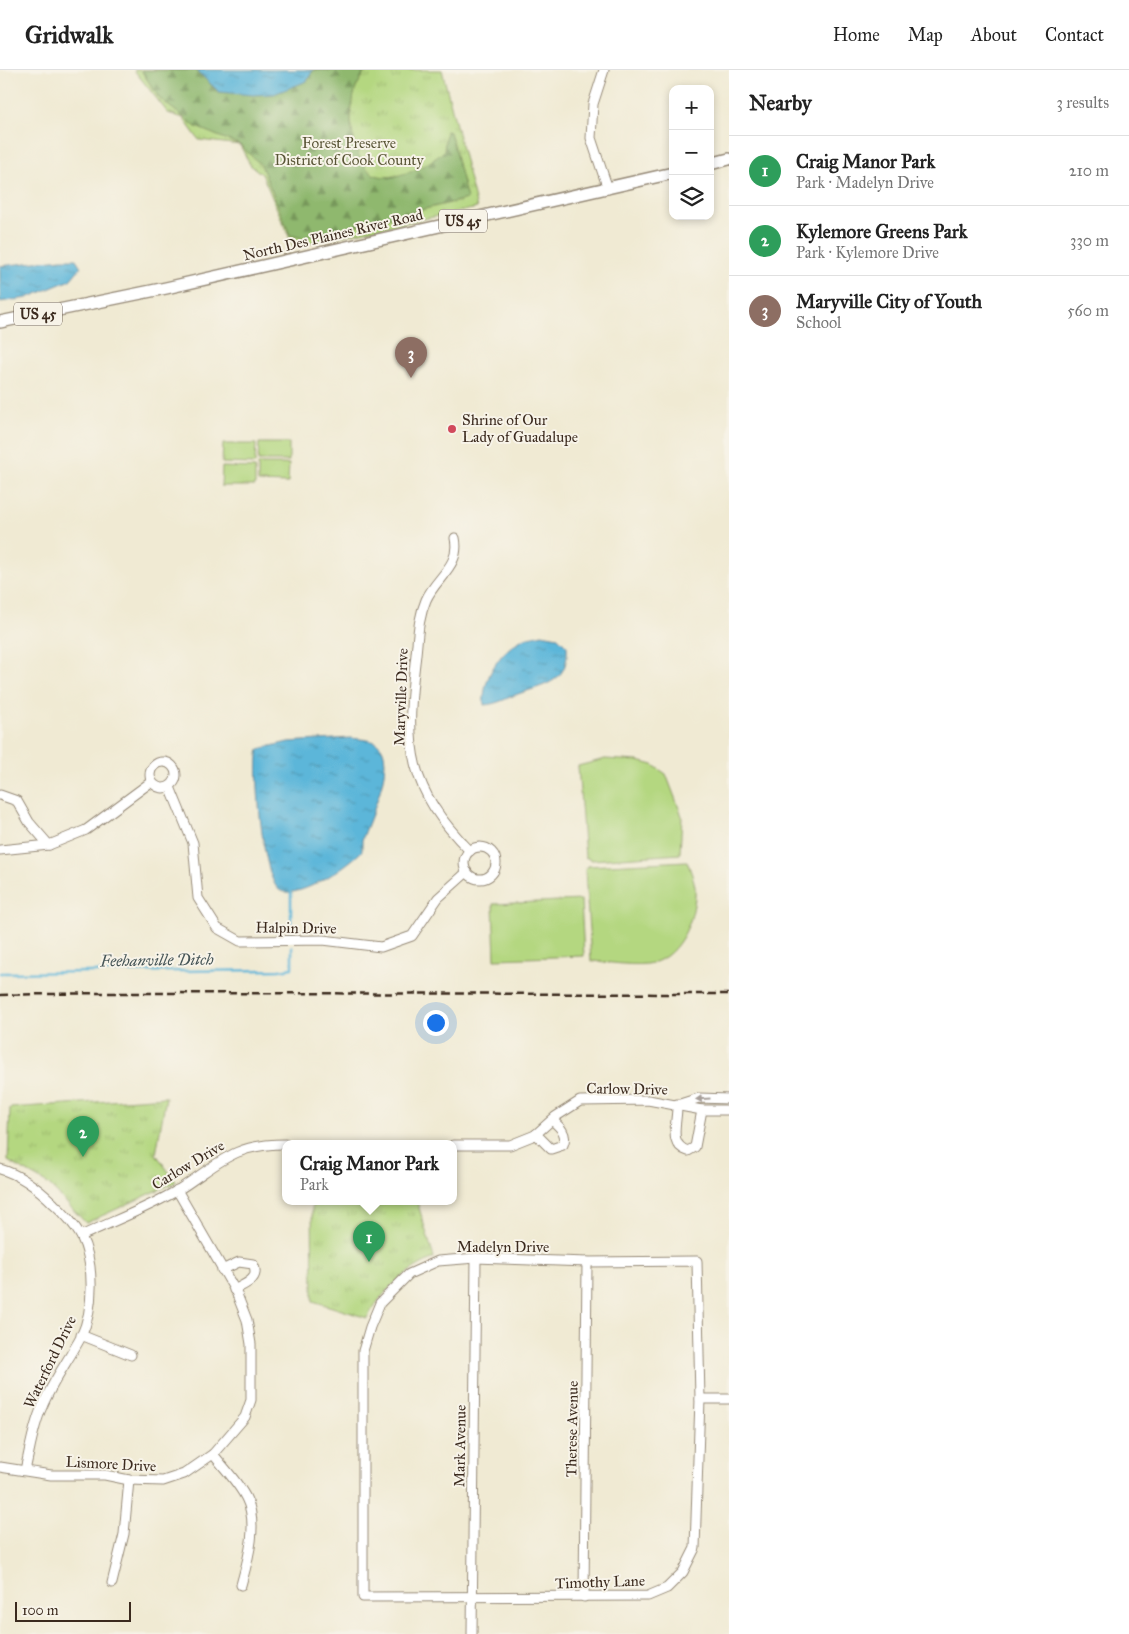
<!DOCTYPE html>
<meta charset="utf-8">
<style>
body{margin:0;font-family:"IM FELL Great Primer",serif;background:#f2f2f2;color:#222}
.controls{position:absolute;right:15px;top:15px;display:grid;overflow:hidden;border-radius:10px;box-shadow:0 2px 8px #0003}
.controls button{width:45px;height:45px;display:grid;place-items:center;padding:0;border:0;border-bottom:1px solid #e0e0e0;background:#fff;color:#222;font:25px sans-serif}
.scale{position:absolute;left:15px;bottom:12px;width:116px;box-sizing:border-box;padding-left:5px;border:2px solid #3b2a1e;border-top:0;font-size:14px;line-height:18px;white-space:nowrap;color:#3b2a1e;-webkit-text-stroke:4px #f7f3e8;paint-order:stroke}
.you{position:absolute;left:435px;top:952px;width:18px;height:18px;margin:-12px;border:4px solid #fff;border-radius:50%;background:#1a73e8;box-shadow:0 0 0 8px #1a73e833}
.badge{display:grid;place-items:center;width:32px;height:32px;border-radius:50%;background:#db2777;color:#fff;font-size:16px;font-weight:700}
.pin{position:absolute;translate:-50% -41px;filter:drop-shadow(0 1px 2px #0008)}
.pin::after{content:'';position:absolute;top:26px;width:18px;height:15px;background:inherit;clip-path:polygon(0 0,100% 0,50% 100%)}
.popup{position:absolute;left:282px;top:1070px;width:175px;height:65px;box-sizing:border-box;display:grid;place-content:center;border-radius:10px;background:#fff;filter:drop-shadow(0 1px 4px #0005);font-size:16px;white-space:nowrap;color:#767676}
.popup b{font-size:19px;color:#222}
.popup::after{content:'';position:absolute;left:50%;top:100%;margin-left:-10px;border:10px solid transparent;border-top-color:#fff}
.list{margin:0;padding:0;list-style:none}
h2{display:flex;justify-content:space-between;align-items:center;height:65px;margin:0;padding:0 20px;font-size:21px}
h2 small{font-size:16px;font-weight:400;color:#767676}
.list li{display:grid;grid-template-columns:32px 1fr auto;gap:15px;align-items:center;box-sizing:border-box;height:70px;padding:0 20px;border-top:1px solid #e0e0e0}
.list b{display:block;font-size:19px;white-space:nowrap}
.list p{margin:0;font-size:16px;white-space:nowrap;color:#767676}
.list em{font-size:16px;font-style:normal;color:#767676}
.icon{flex:none;width:28px;height:28px;fill:none;stroke:currentColor;stroke-width:2;stroke-linecap:round;stroke-linejoin:round}
.map{position:relative;flex:none;width:729px;height:1564px;overflow:hidden}
header{display:flex;align-items:center;gap:30px;box-sizing:border-box;height:70px;padding:0 25px;background:#fff;border-bottom:1px solid #e0e0e0}
header strong{font-size:24px}
nav{display:flex;gap:28px;margin-inline-start:auto;font-size:18px}
main{display:flex}
aside{flex:1;background:#fff}
.map>svg:first-child{display:block}
.grass{fill:url(#grass-tufts);stroke:#78804f}
.forest{fill:url(#forest-firs);stroke:#657146}
.pitch{fill:#b4d780;stroke:#78804f}
.water{fill:url(#water-ripples);stroke:#4c707c}
.lines{fill:none;stroke-linecap:round;stroke-linejoin:round}
.stream{stroke:#5cb6d9;stroke-width:2.5}
.minor-casing{stroke:#968a78;stroke-width:11}
.major-casing{stroke:#968a78;stroke-width:14}
.minor{stroke:#fff;stroke-width:9}
.major{stroke:#fff;stroke-width:11}
.rail{stroke:#3b2a1e;stroke-width:2.5;stroke-dasharray:8 4;stroke-linecap:butt}
.oneway{fill:#a79f9a}
.poi-dot{fill:#d1495b;stroke:#f7f3e8;stroke-width:2}
.labels{text-anchor:middle;dominant-baseline:central;stroke-width:4;stroke-linejoin:round;paint-order:stroke}
.shield{fill:#f7f3e8;stroke:#73665b;stroke-width:1}
.shield-label{font-size:14px;font-weight:bold;fill:#3b2a1e}
.park-label{font-size:15px;fill:#595536;stroke:#f7f3e8}
.street-label{font-size:15px;fill:#3b2a1e;stroke:#f7f3e8}
.poi-label{font-size:15px;fill:#3b2a1e;stroke:#f7f3e8;text-anchor:start}
.water-label{font-size:16px;font-style:italic;fill:#455456;stroke:#f7f3e8}
</style>
<header>
<strong>Gridwalk</strong>
<nav><a>Home</a><a>Map</a><a>About</a><a>Contact</a></nav>
</header>
<main>
<div class="map">
<svg width="729" height="1564" viewBox="0 0 729 1564">
<defs>
<pattern id="grass-tufts" width="24" height="20" patternUnits="userSpaceOnUse" patternTransform="scale(1.25)"><rect width="24" height="20" fill="#b4d780"/><path d="M3 7l-1-3M5 7V3M7 7l1-3M15 17l-1-3M17 17v-4M19 17l1-3" fill="none" stroke="#9cb96e"/></pattern>
<pattern id="forest-firs" width="22" height="20" patternUnits="userSpaceOnUse" patternTransform="scale(1.25)"><rect width="22" height="20" fill="#8fb86e"/><path d="M5 1l3.5 6h-7zM16 11l3.5 6h-7z" fill="#76965a"/></pattern>
<pattern id="water-ripples" width="26" height="14" patternUnits="userSpaceOnUse" patternTransform="scale(1.25)"><rect width="26" height="14" fill="#5cb6d9"/><path d="M2 4q2-2 4 0t4 0M15 11q2-2 4 0t4 0" fill="none" stroke="#4d94af"/></pattern>
</defs>
<rect width="100%" height="100%" fill="#f7f3e8"/>
<filter id="ink" filterUnits="userSpaceOnUse"><feTurbulence type="fractalNoise" baseFrequency=".02" numOctaves="2"/><feDisplacementMap in="SourceGraphic" scale="10" xChannelSelector="R" yChannelSelector="G"/><feConvolveMatrix kernelMatrix="1 2 1 2 8 2 1 2 1" color-interpolation-filters="sRGB"/></filter>
<filter id="wash" filterUnits="userSpaceOnUse"><feTurbulence type="fractalNoise" baseFrequency=".0096" numOctaves="4" result="noise"/><feDisplacementMap in="SourceGraphic" scale="20" xChannelSelector="R" yChannelSelector="G"/><feGaussianBlur stdDeviation="1.12" result="paint"/><feColorMatrix in="noise" values="0 0 0 0 0 0 0 0 0 0 0 0 0 0 0 0 0 1.4 0 .05"/><feComposite in="paint" operator="in"/></filter>
<g filter="url(#wash)">
<rect width="100%" height="100%" fill="#f0ead3"/>
<g class="grass">
<path d="M134 0H196L219 22 307 11 313 0H442L477 138 293 176 262 104 250 95 240 75 199 70 183 48 168 43Z"/>
<path d="M166 1027 156 1084 176 1112 86 1153 48 1114 8 1091 10 1038Z"/>
<path d="M417 1131 434 1188C404 1201 384 1219 367 1248L313 1231 312 1132Z"/>
</g>
<path class="forest" d="M141 0H196L219 22 307 11 313 0H365C363 8 357 13 355 21 353 28 352 37 351 44 350 61 357 94 373 104 393 114 430 95 444 81L446 61 450 62 467 129 302 168 290 165 261 95 240 75 196 57 159 28Z"/>
<g class="pitch">
<path d="M259 373H289V391H258Z"/>
<path d="M223 374H256L255 394 222 393Z"/>
<path d="M258 394H289L288 413 258 412Z"/>
<path d="M222 397 255 398V416H221Z"/>
<path d="M605 689 638 691 653 695 666 704 682 746 680 784 591 790 585 787 578 696Z"/>
<path d="M687 791C690 799 694 809 695 817 697 844 681 886 652 893 637 897 607 892 591 891L585 800 588 796Z"/>
<path d="M581 830 584 886 495 889 493 834Z"/>
</g>
<g class="water">
<path d="M196 0H313L307 11 274 24 253 25 219 22Z"/>
<path d="M61 189H76L81 197 70 210 27 228 0 232V196Z"/>
<path d="M542 564 558 567 567 576C569 611 548 614 521 623 508 627 499 634 484 635 482 609 499 581 523 569 528 566 536 566 542 564Z"/>
<path d="M350 668C358 669 369 669 377 673 399 688 369 750 362 770V781C348 795 302 829 281 821 262 813 254 700 259 679L288 672Z"/>
</g>
<g class="lines">
<g class="stream">
<path d="M291 822V864"/>
<path d="M0 903 279 900 292 898V876"/>
</g>
</g>
</g>
<g filter="url(#ink)">
<g class="lines">
<defs>
<g id="minor">
<path d="M604 0 593 34 591 68 608 119"/>
<path d="M455 468C461 496 436 507 426 530 417 551 418 571 415 593 405 678 408 718 470 781"/>
<circle cx="163" cy="705" r="13"/>
<path d="M170 717 193 773 198 828 217 858 240 871 323 870 381 877 412 866 438 828 467 802"/>
<path d="M0 725 17 731 29 752 49 775"/>
<circle cx="480" cy="793" r="16"/>
<path d="M0 780 49 775 86 760 151 712"/>
<path d="M677 1034C678 1052 667 1074 688 1081L695 1077 702 1040"/>
<path d="M680 1034 699 1028 729 1029"/>
<path d="M536 1064 551 1079 563 1075C568 1064 560 1057 552 1050"/>
<path d="M453 1075H510L535 1065 555 1047 580 1031 648 1030 702 1040H729"/>
<path d="M0 1099C21 1105 39 1119 54 1134 64 1143 74 1154 81 1166 95 1194 94 1239 81 1267 68 1291 52 1312 42 1337 33 1356 30 1380 25 1400"/>
<path d="M81 1166C113 1151 148 1138 178 1120 219 1094 232 1074 285 1074"/>
<path d="M476 1188 587 1192 697 1191 700 1329 695 1478 683 1502 667 1518 648 1526 363 1527V1281L370 1257 380 1233 409 1204 438 1191Z"/>
<path d="M222 1200 239 1192 253 1194C261 1209 245 1214 234 1220"/>
<path d="M81 1265 131 1285"/>
<path d="M700 1329H729"/>
<path d="M213 1384C224 1398 238 1412 246 1428 259 1453 248 1490 241 1515"/>
<path d="M0 1397 51 1405H105L129 1410 163 1411 184 1404 213 1384 245 1347 251 1330V1274L247 1250 236 1222 177 1120"/>
<path d="M112 1513 124 1464 129 1410"/>
<path d="M584 1527 587 1192"/>
<path d="M472 1564 476 1188"/>
</g>
<g id="major">
<path d="M710 94 729 89"/>
<path d="M0 252 166 218 673 103"/>
</g>
</defs>
<use href="#minor" class="minor-casing"/>
<use href="#major" class="major-casing"/>
<use href="#minor" class="minor"/>
<use href="#major" class="major"/>
<path class="rail" d="M0 925 102 923 729 924"/>
</g>
<defs><path id="oneway-solid" d="M-6-.8H1V-3.2L6.5 0L1 3.2V.8H-6Z" transform="scale(1.25)"/></defs>
<use class="oneway" href="#oneway-solid" transform="translate(703 1029) rotate(176)"/>
</g>
<circle class="poi-dot" cx="452" cy="359" r="5"/>
<g class="labels">
<g class="shield">
<rect x="439" y="139.5" width="48" height="23" rx="4"/>
<rect x="14" y="232.5" width="48" height="23" rx="4"/>
</g>
<g class="shield-label">
<text x="463" y="151">US 45</text>
<text x="38" y="244">US 45</text>
</g>
<g class="park-label">
<text x="349" y="73">Forest Preserve<tspan x="349" dy="17">District of Cook County</tspan></text>
</g>
<g class="street-label">
<text transform="translate(333 165) rotate(-13)">North Des Plaines River Road</text>
<text transform="translate(401 627) rotate(-88)">Maryville Drive</text>
<text transform="translate(296 858) rotate(1)">Halpin Drive</text>
<text transform="translate(627 1019) rotate(1)">Carlow Drive</text>
<text transform="translate(188 1095) rotate(-31)">Carlow Drive</text>
<text x="503" y="1177">Madelyn Drive</text>
<text transform="translate(50 1292) rotate(-64)">Waterford Drive</text>
<text transform="translate(572 1359) rotate(-89)">Therese Avenue</text>
<text transform="translate(460 1376) rotate(-89)">Mark Avenue</text>
<text transform="translate(111 1394) rotate(3)">Lismore Drive</text>
<text transform="translate(600 1512) rotate(-2)">Timothy Lane</text>
</g>
<g class="poi-label">
<text x="462" y="350">Shrine of Our<tspan x="462" dy="17">Lady of Guadalupe</tspan></text>
</g>
<g class="water-label">
<text transform="translate(157 890) rotate(-1)">Feehanville Ditch</text>
</g>
</g>
</svg>
<div class="controls">
<button>+</button>
<button>−</button>
<button><svg class="icon" aria-label="layers" viewBox="0 0 24 24"><path d="M12 4l9 5-9 5-9-5zM3 14l9 5 9-5"/></svg></button>
</div>
<div class="scale">100 m</div>
<div class="you"></div>
<div class="pin badge" style="left:369px;top:1192px;background:#2e9e5b">1</div>
<div class="popup"><b>Craig Manor Park</b>Park</div>
<div class="pin badge" style="left:83px;top:1087px;background:#2e9e5b">2</div>
<div class="pin badge" style="left:411px;top:308px;background:#8d6e63">3</div>
</div>
<aside>
<h2>Nearby<small>3 results</small></h2>
<ul class="list">
<li><span class="badge" style="background:#2e9e5b">1</span><div><b>Craig Manor Park</b><p>Park · Madelyn Drive</p></div><em>210 m</em></li>
<li><span class="badge" style="background:#2e9e5b">2</span><div><b>Kylemore Greens Park</b><p>Park · Kylemore Drive</p></div><em>330 m</em></li>
<li><span class="badge" style="background:#8d6e63">3</span><div><b>Maryville City of Youth</b><p>School</p></div><em>560 m</em></li>
</ul>
</aside>
</main>
